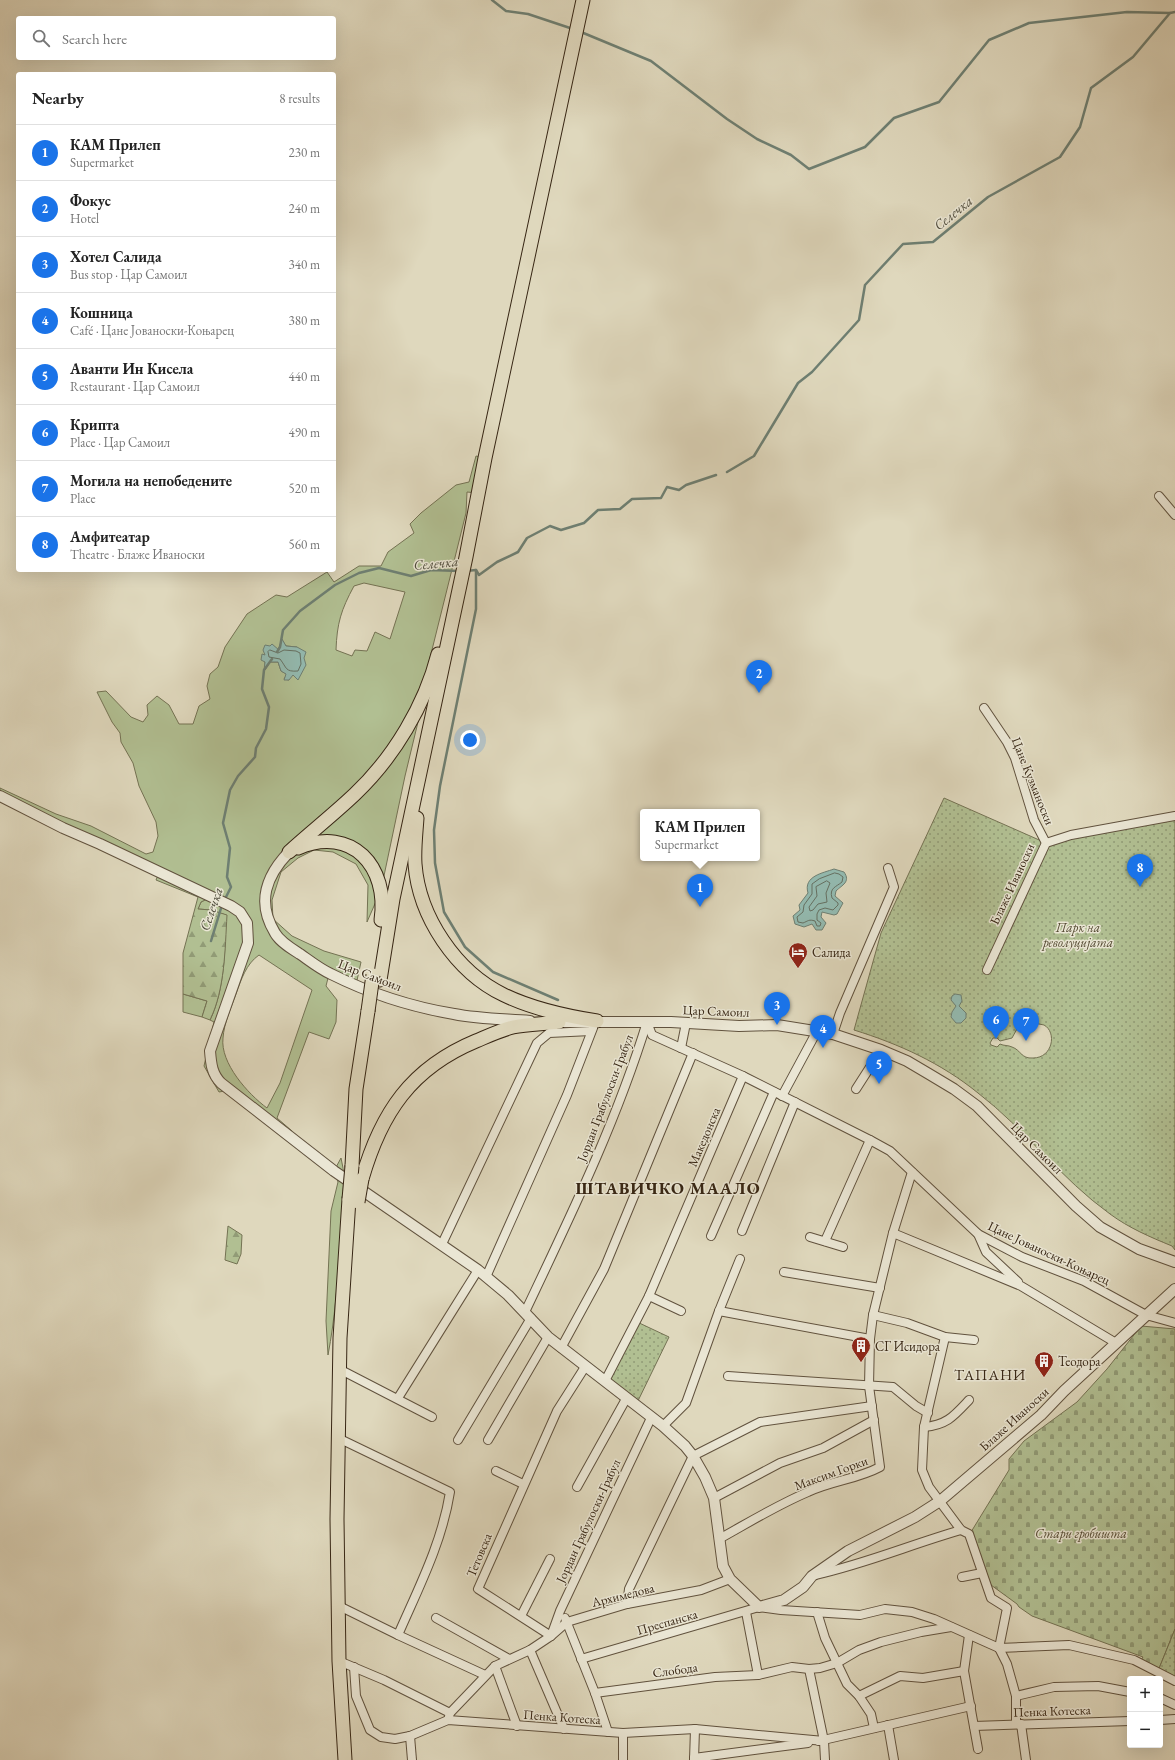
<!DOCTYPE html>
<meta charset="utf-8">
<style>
body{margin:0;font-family:"EB Garamond",serif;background:#f6f6f6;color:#222}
.controls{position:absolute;right:12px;bottom:12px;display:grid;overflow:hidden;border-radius:4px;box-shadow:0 4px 16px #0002}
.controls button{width:36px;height:36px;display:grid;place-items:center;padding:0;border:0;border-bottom:1px solid #e0e0e0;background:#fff;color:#222;font:20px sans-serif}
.you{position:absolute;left:470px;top:740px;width:14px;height:14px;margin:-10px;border:3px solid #fff;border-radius:50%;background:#1a73e8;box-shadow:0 0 0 6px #1a73e833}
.badge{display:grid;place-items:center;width:26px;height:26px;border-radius:50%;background:#1a73e8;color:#fff;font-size:13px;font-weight:700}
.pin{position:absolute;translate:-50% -33px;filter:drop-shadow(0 1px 2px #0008)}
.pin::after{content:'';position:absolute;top:21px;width:14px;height:12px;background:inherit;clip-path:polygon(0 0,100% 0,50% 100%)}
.popup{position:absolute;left:640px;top:809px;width:120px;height:52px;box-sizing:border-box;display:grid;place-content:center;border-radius:4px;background:#fff;filter:drop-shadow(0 1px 3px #0005);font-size:13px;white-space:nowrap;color:#767676}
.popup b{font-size:15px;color:#222}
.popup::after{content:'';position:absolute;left:50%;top:100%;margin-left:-8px;border:8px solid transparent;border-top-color:#fff}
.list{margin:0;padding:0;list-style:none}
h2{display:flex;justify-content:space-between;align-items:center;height:52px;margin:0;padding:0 16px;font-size:17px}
h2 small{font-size:13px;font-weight:400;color:#767676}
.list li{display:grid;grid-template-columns:26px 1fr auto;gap:12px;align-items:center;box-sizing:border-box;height:56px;padding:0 16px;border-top:1px solid #e0e0e0}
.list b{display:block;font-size:15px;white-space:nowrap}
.list p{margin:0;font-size:13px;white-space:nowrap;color:#767676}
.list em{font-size:13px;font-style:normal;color:#767676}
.icon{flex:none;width:22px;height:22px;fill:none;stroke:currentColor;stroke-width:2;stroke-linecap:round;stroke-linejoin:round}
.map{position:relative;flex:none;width:1175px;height:1760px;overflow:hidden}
.search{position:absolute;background:#fff;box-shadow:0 4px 16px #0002;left:16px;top:16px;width:320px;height:44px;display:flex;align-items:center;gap:10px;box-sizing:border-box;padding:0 14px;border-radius:4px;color:#767676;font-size:15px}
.panel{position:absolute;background:#fff;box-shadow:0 4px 16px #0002;left:16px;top:72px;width:320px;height:500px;border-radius:4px}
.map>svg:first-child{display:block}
.green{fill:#b1bf92;stroke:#747253;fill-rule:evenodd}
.forest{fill:url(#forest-firs);stroke:#747253}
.cemetery{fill:url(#cemetery-stones);stroke:#747253}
.park{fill:url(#park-dots);stroke:#747253;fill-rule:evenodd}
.water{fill:#93bab0;stroke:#6e7f72}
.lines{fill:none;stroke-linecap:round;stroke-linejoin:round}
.shore{stroke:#657062;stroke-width:1}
.stream{stroke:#6e7f72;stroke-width:2.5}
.minor-casing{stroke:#61523e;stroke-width:10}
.tertiary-casing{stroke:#61523e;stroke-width:12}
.primary-casing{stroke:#372614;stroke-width:15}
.minor{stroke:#eae6d4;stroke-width:8}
.tertiary{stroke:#eae6d4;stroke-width:10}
.primary{stroke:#dfd8bd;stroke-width:13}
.primary-bridge-casing{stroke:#372614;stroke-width:15;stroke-linecap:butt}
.primary-bridge{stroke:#dfd8bd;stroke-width:13}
.labels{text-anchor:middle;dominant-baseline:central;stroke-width:3;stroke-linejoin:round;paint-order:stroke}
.street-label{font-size:13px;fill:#372614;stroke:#eae6d4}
.park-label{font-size:13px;font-style:italic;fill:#564c34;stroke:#eae6d4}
.poi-label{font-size:13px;fill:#372614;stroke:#eae6d4;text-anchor:start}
.water-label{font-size:14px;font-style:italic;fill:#4e4b3b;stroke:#eae6d4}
.quarter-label{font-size:15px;letter-spacing:1px;fill:#372614;stroke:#eae6d4}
.district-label{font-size:17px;font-weight:bold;letter-spacing:1px;fill:#372614;stroke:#eae6d4}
</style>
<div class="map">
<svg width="1175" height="1760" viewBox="0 0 1175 1760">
<defs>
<pattern id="forest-firs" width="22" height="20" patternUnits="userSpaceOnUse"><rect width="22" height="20" fill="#b1bf92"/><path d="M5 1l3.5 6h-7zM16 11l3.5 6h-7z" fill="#919b76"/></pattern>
<pattern id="cemetery-stones" width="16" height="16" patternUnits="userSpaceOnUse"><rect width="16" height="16" fill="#b1bf92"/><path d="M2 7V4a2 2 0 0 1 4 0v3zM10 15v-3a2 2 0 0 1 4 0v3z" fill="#919b76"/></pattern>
<pattern id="park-dots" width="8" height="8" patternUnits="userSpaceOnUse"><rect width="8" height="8" fill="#b1bf92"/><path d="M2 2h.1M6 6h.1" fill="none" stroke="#919b76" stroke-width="1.8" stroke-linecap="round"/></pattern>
</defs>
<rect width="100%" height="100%" fill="#dfd8bd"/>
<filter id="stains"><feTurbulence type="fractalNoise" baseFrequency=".005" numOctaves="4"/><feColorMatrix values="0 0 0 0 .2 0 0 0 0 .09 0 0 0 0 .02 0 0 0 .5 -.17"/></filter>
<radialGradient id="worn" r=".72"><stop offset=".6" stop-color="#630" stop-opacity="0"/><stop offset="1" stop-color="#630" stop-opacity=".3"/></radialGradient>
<g class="green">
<path d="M476 456 485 458 478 493 467 492 466 513 425 678V693L405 776 381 890 367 922 368 885 356 864 333 852 314 850 298 858 281 872 272 900 273 919 292 936 324 951 361 962 356 985 329 974 326 986 337 1000 336 1022 329 1039 309 1032 277 1118 292 1131 289 1136 230 1090 219 1092 204 1066 214 1022 210 1020C225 989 225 949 226 915L211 910 198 909 201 902 211 897 0 796V788L56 814 91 826 146 854 153 852 158 836 156 822 139 786 133 763 121 742 120 733 112 722 97 692 106 691 131 717 143 722 148 715 147 705 157 696 169 705 179 724H193L199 706 210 699 207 686 210 674 218 667 225 647 247 614 276 595 287 597 327 572 334 582 359 566H381L388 552 414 533 410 524 421 513 456 485 469 482ZM364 583 405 592 390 639 375 632 367 651 355 650 352 656 336 650C337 623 341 610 354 586ZM282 640 286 646 297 647 289 680 284 679 287 674 281 671 278 662H270L265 670V656L278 650ZM259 955 312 990 280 1083 267 1108C248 1094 220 1063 223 1038 224 1023 231 1008 236 994 241 980 246 964 259 955Z"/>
<path d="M183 994 207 1001 202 1017 183 1012Z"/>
<path d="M341 1158C348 1185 343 1217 341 1246 337 1283 335 1319 328 1355L326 1321 331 1211 338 1182 334 1171Z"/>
</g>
<g class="forest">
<path d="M159 873 211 897 201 902 198 909 211 910 227 915C225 949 225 989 210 1020L202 1017 207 1001 183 994V953L198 897 156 880Z"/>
<path d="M228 1226 242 1235 241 1254 237 1264 225 1260Z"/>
</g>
<path class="cemetery" d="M1141 1326 1175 1329V1629L1158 1671 1141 1660 1143 1657 1032 1616 1019 1607 1017 1604 991 1585 971 1532 1009 1470V1459L1024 1441 1077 1402 1107 1369Z"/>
<g class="park">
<path d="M944 798 1046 843 1175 816V1250L1172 1246C1150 1237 1129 1228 1110 1214 1061 1179 1025 1129 978 1093 941 1063 899 1044 854 1030L881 933ZM1034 1023C1037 1024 1041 1024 1044 1025 1057 1032 1053 1058 1033 1058 1021 1059 1021 1050 1012 1047 1008 1045 1004 1046 1000 1044L997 1047 991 1045 990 1043 993 1038H997L1000 1041 1012 1038 1018 1027Z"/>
<path d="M635 1321 669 1337 635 1407 605 1381Z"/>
<path d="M1175 1629V1678L1158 1671Z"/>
</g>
<g class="water">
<path d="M282 639 286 646 297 647 306 652 304 658 306 665 298 680 293 675 289 680H284L286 674 281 671 278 662H270L264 670 265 662 261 660 262 654 265 655 263 650 265 645 270 646 272 644 279 650Z"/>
<path d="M834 869 844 872C851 882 842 885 836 891L835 896 843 903 837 914 834 915 822 912 821 917 826 923 822 930H816L812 924 804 927 795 924 793 916 800 910 799 905 808 893C803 876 823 873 834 869Z"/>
<path d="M955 994 961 995 962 1001 959 1006 966 1013V1018L961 1023H956L951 1017 952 1012 956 1006 951 1000 952 996Z"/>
</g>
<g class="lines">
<g class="shore">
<path d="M270 650 278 653 284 650 296 651 300 653 301 664 298 671C285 672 287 668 280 659L269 657 268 652Z"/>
<path d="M835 873 839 874 843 877 842 882C836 887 829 888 832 898L838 903V905L833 910 825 908 819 910 817 914V920L821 923 820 926H817L815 921C809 919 808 921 803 923L798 922 797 917 803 912 804 905 812 894V884L819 879Z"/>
<path d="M827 881 830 883 826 893 827 902 818 904 813 910 810 911 809 907 817 896 816 887Z"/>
</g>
<g class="stream">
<path d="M492 0 506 11 528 14 573 29"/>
<path d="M581 32 651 61 727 119 757 139 791 155 809 169 865 147 894 118 939 102 989 40 1029 23 1127 12 1170 13"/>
<path d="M727 472 754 456 798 383 812 372 859 320 865 285 903 244 933 242 988 197 1060 157 1080 127 1091 88 1133 57 1170 13 1175 12"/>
<path d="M476 570V609L440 786 434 830 435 863 444 912 465 947 493 972 558 1000"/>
<path d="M466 571 476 570 479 575 497 562 518 552 527 538 550 526 561 530 584 523 598 510 620 509 632 499 661 498 667 487 679 490 686 485 716 475"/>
<path d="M277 652 280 647 283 630 300 611 335 585 359 573 379 568 411 576 431 570 459 571"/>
<path d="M224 901 231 887 227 877 230 848 223 823 230 790 238 776 255 757 256 748 266 729 269 707 262 689 264 670 272 659"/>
<path d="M211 941 222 905"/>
</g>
<defs>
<g id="minor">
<path d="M1159 496 1175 515"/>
<path d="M984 708 1007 742 1015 758 1034 820 1046 843"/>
<path d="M987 970 1046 843 1071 835 1175 816"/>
<path d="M647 1022 652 1035 743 1076 870 1140 890 1151 978 1234 1022 1257 1084 1281 1146 1315 1175 1323"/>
<path d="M833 1034 840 1013 894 887 888 868"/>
<path d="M681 1048 686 1023"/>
<path d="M856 1089 881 1050"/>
<path d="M782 1096 817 1031"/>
<path d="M742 1231 795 1102"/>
<path d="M893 1233 1021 1286 1116 1343"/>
<path d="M978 1234 986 1252 1018 1282"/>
<path d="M711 1236 774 1092"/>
<path d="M810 1237 843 1247"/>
<path d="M825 1241 870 1140"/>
<path d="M442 1244 537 1043 549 1033 591 1031"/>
<path d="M784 1272 880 1288"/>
<path d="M486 1277 567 1095 593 1028"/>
<path d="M649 1296 681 1311"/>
<path d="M719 1311 870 1339"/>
<path d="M525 1312C570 1217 616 1123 647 1022"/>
<path d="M873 1315 907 1323 945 1337 974 1340"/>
<path d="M945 1337 924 1427 922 1470 929 1487 961 1530 969 1534 991 1598 1007 1608 999 1648"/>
<path d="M561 1348 604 1269 693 1053"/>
<path d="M585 1367 557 1411 478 1589 551 1636 560 1611 651 1418"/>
<path d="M339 1369 432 1417"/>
<path d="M728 1376 893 1387 916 1406 928 1413"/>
<path d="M605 1381 649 1296 743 1076"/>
<path d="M398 1398 478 1270"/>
<path d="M663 1426 686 1403 719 1311 740 1259"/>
<path d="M924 1427C947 1425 954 1416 969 1400"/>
<path d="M338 1438 450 1492C442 1543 418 1589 398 1635"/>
<path d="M458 1440 531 1318"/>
<path d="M488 1440 548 1337"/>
<path d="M496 1471 523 1484"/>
<path d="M577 1487 626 1399"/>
<path d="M714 1498 780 1463 823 1448 874 1420"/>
<path d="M719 1539C748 1523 777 1505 808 1492 831 1481 858 1479 880 1467L869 1386 870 1339 873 1315 893 1233 912 1172"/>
<path d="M815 1575C865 1564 912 1544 961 1530"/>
<path d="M962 1577 982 1573"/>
<path d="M627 1604 629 1589 693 1456 760 1422 872 1406"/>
<path d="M337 1605 398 1635 485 1675"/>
<path d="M746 1612 758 1675"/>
<path d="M817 1612 825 1638 847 1684 859 1696 871 1714 874 1728"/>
<path d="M521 1616 550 1559"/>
<path d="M436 1618 509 1659"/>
<path d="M565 1618 595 1693 608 1732"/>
<path d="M969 1635 964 1671 978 1749"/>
<path d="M999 1648 1007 1664 1016 1696V1724"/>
<path d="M530 1650 564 1729"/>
<path d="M581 1659 759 1607 781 1610 860 1615 885 1609 912 1612 934 1619 999 1648 1069 1645 1134 1660 1175 1681"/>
<path d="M339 1661 384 1680 450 1713"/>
<path d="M495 1666 517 1726"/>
<path d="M354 1667 356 1696 370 1730 381 1737 395 1739 410 1736 448 1720 623 1733 695 1729 824 1741"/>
<path d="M809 1669 824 1741 825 1760"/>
<path d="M595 1693 715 1677 758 1675 792 1667 809 1669 820 1668 837 1663 859 1650 881 1642 921 1632 951 1627"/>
<path d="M859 1696 900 1676 923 1678 964 1671"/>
<path d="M1016 1696 1054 1687 1098 1686 1130 1692"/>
<path d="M1160 1698 1175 1705"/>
<path d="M448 1720 450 1713 495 1666 530 1650 551 1636 567 1622 627 1604 701 1590 730 1579"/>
<path d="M1160 1720 1175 1719"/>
<path d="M1021 1724 1026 1760"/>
<path d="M888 1725 894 1760"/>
<path d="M974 1726 1130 1721"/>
<path d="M410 1736 412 1760"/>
<path d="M819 1741 971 1706"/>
<path d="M694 1758 808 1743"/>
<path d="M623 1760V1733"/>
<path d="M694 1760 695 1729"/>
</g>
<g id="tertiary">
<path d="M0 796 63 828 100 844 231 906 240 912 247 923 248 943 210 1051C211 1064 212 1074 221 1083L334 1171 478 1270 508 1295 548 1337 663 1426 685 1446 693 1456 705 1477 714 1498 723 1566 730 1579 759 1607 784 1600 803 1587 812 1576 848 1551 915 1517 940 1501 1041 1415 1064 1391 1175 1289"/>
<path d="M289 852C266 876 256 902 275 933 280 942 292 949 300 954 310 961 320 969 331 974 369 993 412 1007 454 1014 479 1019 505 1019 530 1021"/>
<path d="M552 1022H671L739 1026 777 1025 833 1034 881 1050 907 1061 929 1074 954 1089 977 1106 1076 1206 1100 1227 1139 1249 1175 1262"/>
</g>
<g id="primary">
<path d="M417 818C416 833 414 849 415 864 419 917 456 972 504 995 533 1009 565 1016 597 1021"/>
<path d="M298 848C352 825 389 867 381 920"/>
<path d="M289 852C311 832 334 814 355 794 394 757 425 705 438 654"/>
<path d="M380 980 393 899 466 557 485 458 583 0"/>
<path d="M352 1166 356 1089 368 1011"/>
<path d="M362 1179C381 1113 411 1068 476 1041 488 1036 501 1030 513 1027 528 1024 544 1024 559 1022"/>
<path d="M345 1760 339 1661 337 1519 340 1338 349 1199"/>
</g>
</defs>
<use href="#minor" class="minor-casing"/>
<use href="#tertiary" class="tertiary-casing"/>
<use href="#primary" class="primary-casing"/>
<use href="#minor" class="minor"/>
<use href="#tertiary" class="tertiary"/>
<use href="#primary" class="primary"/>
<defs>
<g id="primary-bridge">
<path d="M368 1011 373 975"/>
<path d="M349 1199 352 1166"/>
<path d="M358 1202 362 1179"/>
</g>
</defs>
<use href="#primary-bridge" class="primary-bridge-casing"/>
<use href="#primary-bridge" class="primary-bridge"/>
</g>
<defs>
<symbol id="hotel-pin" viewBox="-11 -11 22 30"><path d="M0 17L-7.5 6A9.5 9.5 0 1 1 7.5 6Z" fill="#8f2418" stroke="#eae6d4"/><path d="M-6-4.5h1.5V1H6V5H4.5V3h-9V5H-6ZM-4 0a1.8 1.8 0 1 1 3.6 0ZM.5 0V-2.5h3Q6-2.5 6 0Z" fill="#fff"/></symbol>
<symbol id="building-pin" viewBox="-11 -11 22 30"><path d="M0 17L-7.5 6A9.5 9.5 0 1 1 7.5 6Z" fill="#8f2418" stroke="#eae6d4"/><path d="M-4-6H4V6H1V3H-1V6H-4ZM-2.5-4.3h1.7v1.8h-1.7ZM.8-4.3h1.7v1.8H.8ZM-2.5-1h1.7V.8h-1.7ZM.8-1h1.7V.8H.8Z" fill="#fff"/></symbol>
</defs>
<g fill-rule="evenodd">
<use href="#hotel-pin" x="787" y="941" width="22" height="30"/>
<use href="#building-pin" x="850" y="1335" width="22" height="30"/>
<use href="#building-pin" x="1033" y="1350" width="22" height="30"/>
</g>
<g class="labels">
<g class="street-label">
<text transform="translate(1033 781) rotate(68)">Цане Кузманоски</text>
<text transform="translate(1012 884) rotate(-65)">Блаже Иваноски</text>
<text transform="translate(370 975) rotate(21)">Цар Самоил</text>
<text transform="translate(716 1011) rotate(2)">Цар Самоил</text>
<text transform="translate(605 1098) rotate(-69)">Јордан Грабулоски-Грабул</text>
<text transform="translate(704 1137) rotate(-67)">Македонска</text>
<text transform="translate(1037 1148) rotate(45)">Цар Самоил</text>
<text transform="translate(1049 1253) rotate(25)">Цане Јованоски-Коњарец</text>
<text transform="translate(1014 1419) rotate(-42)">Блаже Иваноски</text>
<text transform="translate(831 1473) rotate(-20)">Максим Горки</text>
<text transform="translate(588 1521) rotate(-65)">Јордан Грабулоски-Грабул</text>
<text transform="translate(479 1555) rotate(-67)">Тетовска</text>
<text transform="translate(623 1595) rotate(-14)">Архимедова</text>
<text transform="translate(667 1622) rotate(-16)">Преспанска</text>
<text transform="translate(675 1670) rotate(-8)">Слобода</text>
<text transform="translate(1052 1711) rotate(-2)">Пенка Котеска</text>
<text transform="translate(562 1717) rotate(4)">Пенка Котеска</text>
</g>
<g class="park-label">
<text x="1078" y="927">Парк на<tspan x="1078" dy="15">револуцијата</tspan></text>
<text x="1081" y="1533">Стари гробишта</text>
</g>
<g class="poi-label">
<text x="812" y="952">Салида</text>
<text x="875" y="1346">СГ Исидора</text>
<text x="1058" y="1361">Теодора</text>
</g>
<g class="water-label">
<text transform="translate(953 213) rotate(-39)">Селечка</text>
<text transform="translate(436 563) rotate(-5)">Селечка</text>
<text transform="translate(211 909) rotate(-71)">Селечка</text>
</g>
<g class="quarter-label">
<text x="990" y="1374">ТАПАНИ</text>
</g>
<g class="district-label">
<text x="668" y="1188">ШТАВИЧКО МААЛО</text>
</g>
</g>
<rect width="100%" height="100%" filter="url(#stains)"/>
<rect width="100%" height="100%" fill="url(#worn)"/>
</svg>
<div class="controls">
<button>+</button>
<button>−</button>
</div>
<div class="you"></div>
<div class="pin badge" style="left:700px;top:907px">1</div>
<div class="popup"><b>КАМ Прилеп</b>Supermarket</div>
<div class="pin badge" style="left:759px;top:693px">2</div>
<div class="pin badge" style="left:777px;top:1025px">3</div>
<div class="pin badge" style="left:823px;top:1048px">4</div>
<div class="pin badge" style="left:879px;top:1084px">5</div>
<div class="pin badge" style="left:996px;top:1039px">6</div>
<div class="pin badge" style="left:1026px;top:1041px">7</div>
<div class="pin badge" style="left:1140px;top:887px">8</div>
<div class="search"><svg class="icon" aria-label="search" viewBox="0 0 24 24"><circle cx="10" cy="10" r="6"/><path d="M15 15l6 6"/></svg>Search here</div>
<section class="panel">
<h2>Nearby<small>8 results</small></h2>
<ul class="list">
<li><span class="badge">1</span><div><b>КАМ Прилеп</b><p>Supermarket</p></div><em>230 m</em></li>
<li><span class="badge">2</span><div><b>Фокус</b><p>Hotel</p></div><em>240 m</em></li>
<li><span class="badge">3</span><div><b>Хотел Салида</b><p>Bus stop · Цар Самоил</p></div><em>340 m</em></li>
<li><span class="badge">4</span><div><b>Кошница</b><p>Café · Цане Јованоски-Коњарец</p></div><em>380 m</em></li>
<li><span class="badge">5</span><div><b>Аванти Ин Кисела</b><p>Restaurant · Цар Самоил</p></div><em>440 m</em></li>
<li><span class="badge">6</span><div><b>Крипта</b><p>Place · Цар Самоил</p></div><em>490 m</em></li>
<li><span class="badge">7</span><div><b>Могила на непобедените</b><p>Place</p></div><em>520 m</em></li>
<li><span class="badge">8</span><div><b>Амфитеатар</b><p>Theatre · Блаже Иваноски</p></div><em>560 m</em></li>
</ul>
</section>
</div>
